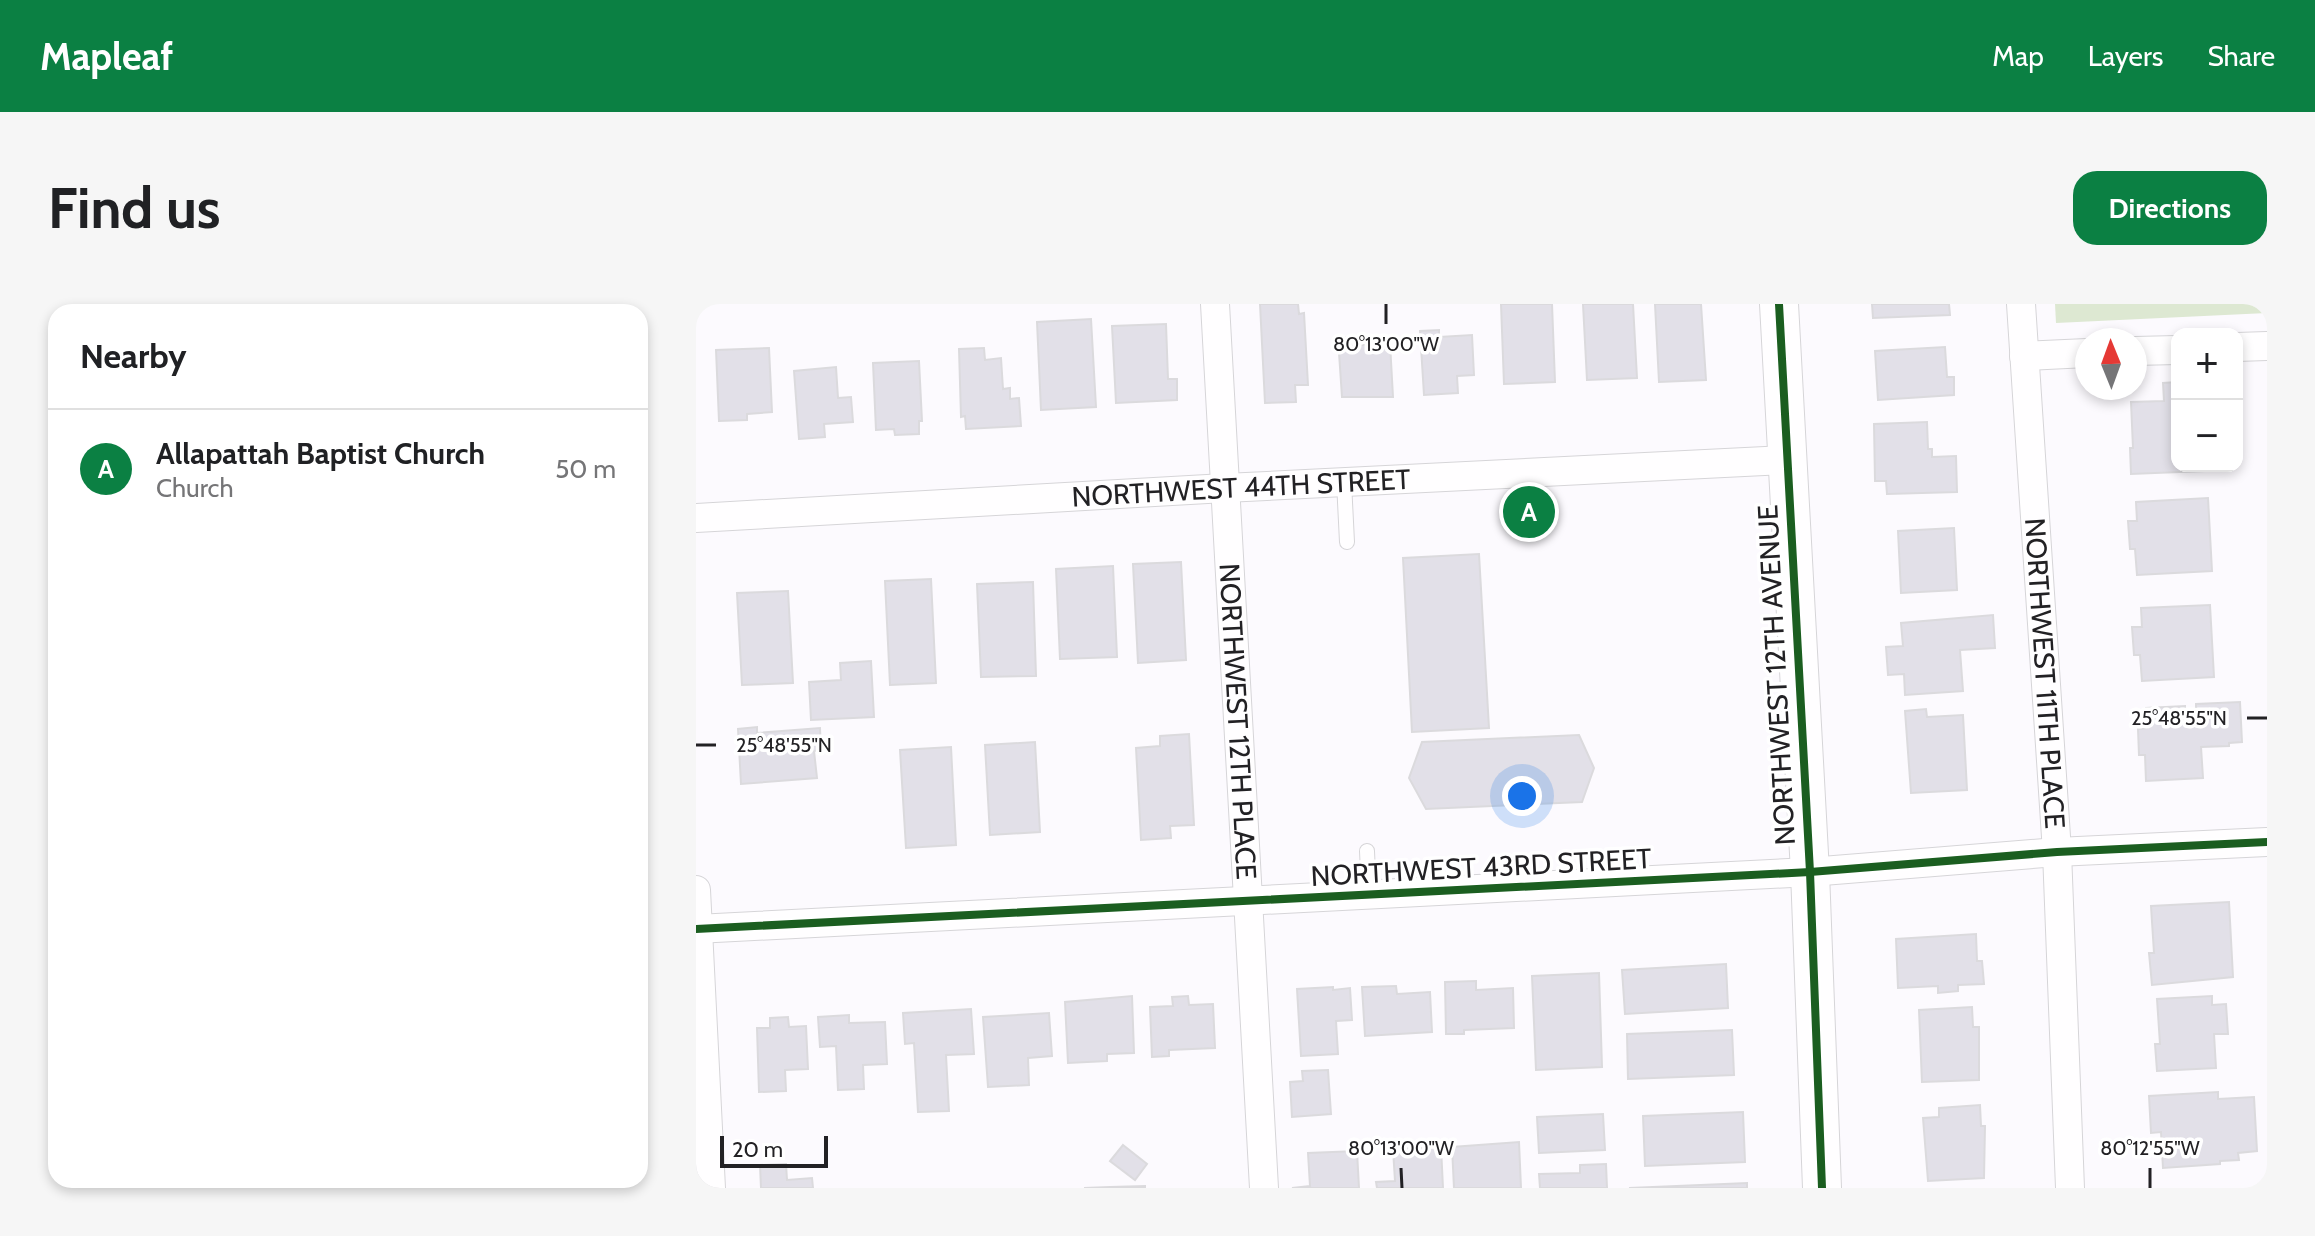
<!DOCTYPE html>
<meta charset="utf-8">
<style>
body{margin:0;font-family:Cabin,sans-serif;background:#f6f6f6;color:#202124}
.controls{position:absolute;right:24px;top:24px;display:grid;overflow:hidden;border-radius:16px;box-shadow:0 4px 12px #0003}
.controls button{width:72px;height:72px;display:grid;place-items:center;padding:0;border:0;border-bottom:2px solid #e0e0e0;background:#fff;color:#202124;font:40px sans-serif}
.compass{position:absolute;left:1379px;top:24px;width:72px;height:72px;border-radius:50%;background:#fff;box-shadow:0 4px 12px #0003;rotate:359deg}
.scale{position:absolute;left:24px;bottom:20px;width:108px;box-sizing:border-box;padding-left:8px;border:4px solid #222124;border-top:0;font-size:22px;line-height:28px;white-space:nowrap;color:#222124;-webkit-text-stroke:6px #fff;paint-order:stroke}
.you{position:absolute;left:826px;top:492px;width:28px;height:28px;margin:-20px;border:6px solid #fff;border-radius:50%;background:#1a73e8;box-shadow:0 0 0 12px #1a73e833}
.badge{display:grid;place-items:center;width:52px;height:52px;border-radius:50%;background:#0b8043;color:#fff;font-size:26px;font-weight:700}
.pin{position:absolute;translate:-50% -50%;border:4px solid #fff;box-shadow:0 2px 8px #0006}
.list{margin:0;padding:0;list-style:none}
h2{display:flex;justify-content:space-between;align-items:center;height:104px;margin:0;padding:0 32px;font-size:34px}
h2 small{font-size:26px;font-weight:400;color:#757577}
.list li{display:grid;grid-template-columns:52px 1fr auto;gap:24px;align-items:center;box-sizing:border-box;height:120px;padding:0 32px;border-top:2px solid #e0e0e0}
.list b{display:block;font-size:30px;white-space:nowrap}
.list p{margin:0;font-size:26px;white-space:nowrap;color:#757577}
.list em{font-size:26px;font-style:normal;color:#757577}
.map{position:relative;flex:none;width:1571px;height:884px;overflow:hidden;border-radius:24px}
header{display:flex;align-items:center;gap:48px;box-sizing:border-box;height:112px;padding:0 40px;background:#0b8043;color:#fff}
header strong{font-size:38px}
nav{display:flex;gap:44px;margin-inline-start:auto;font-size:28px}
.intro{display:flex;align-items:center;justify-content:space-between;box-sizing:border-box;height:192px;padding:0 48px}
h1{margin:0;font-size:56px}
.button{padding:20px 36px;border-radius:24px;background:#0b8043;color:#fff;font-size:28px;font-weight:700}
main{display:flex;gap:48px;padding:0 48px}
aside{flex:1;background:#fff;border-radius:24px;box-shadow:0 4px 12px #0003}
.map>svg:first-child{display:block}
.green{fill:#dde8d2}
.building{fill:#e2e0e8;stroke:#dbdadd;stroke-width:2}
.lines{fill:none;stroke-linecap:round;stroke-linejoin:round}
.service-casing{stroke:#d6d5d8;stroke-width:16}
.minor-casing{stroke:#d6d5d8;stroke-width:30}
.secondary-casing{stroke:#d6d5d8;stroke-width:40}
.service{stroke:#fffeff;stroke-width:14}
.minor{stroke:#fffeff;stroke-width:28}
.secondary{stroke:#fffeff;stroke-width:38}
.cycleway-casing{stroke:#fff;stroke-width:13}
.cycleway{stroke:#1b5e20;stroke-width:8}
.ticks{fill:none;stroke:#222124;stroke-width:3}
.labels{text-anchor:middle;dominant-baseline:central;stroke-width:7;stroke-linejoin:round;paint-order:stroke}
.street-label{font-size:28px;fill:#222124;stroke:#fff}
.ticks-label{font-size:20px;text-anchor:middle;fill:#222124;stroke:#fff;stroke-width:7;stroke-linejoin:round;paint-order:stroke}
</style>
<header>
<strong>Mapleaf</strong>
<nav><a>Map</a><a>Layers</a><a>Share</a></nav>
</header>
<div class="intro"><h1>Find us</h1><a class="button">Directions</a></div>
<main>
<aside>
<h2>Nearby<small></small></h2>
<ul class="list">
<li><span class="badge">A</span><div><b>Allapattah Baptist Church</b><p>Church</p></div><em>50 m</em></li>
</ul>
</aside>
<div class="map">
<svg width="1571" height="884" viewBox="0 0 1571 884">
<rect width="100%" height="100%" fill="#fcfafe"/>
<path class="green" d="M1359 0H1571V9L1360 19Z"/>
<g class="building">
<path d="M564 0H602L603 10 608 9 612 81H599L600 98 569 99Z"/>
<path d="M805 0H856L859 78 808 80Z"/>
<path d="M887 0H937L941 74 891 76Z"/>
<path d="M959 0H1005L1010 76 963 78Z"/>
<path d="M1176 0H1253L1254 11 1177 14Z"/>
<path d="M395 15 400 103 345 106 341 18Z"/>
<path d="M470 20 472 75H481V96L420 99 416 22Z"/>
<path d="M743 26V33L776 31 778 71 761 72 762 89 728 91 724 27Z"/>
<path d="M654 33 655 42 694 39 697 93H646L642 34Z"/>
<path d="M1249 43 1251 73H1258V91L1182 96 1179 47Z"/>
<path d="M73 44 76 108 51 110V116L23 117 20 46Z"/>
<path d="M288 44 289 56 305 54 307 85 314 84V95L323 94 325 122 270 125 269 112 265 113 263 45Z"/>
<path d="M223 57 226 117H223V130L199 131 198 125 180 126 177 59Z"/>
<path d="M140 63 142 94 155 93 157 118 128 120 129 133 103 135 98 67Z"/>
<path d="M1481 78V162H1507L1508 167 1435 170 1434 144H1437L1435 98 1468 97 1467 79Z"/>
<path d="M1231 118 1232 145H1236V153L1260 152 1261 188 1191 190 1190 177H1179L1178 120Z"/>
<path d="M1512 194 1516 267 1441 271 1439 245H1434L1432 217H1441L1440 198Z"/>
<path d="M1258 224 1261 286 1205 289 1202 227Z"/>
<path d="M783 250 793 424 716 428 707 254Z"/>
<path d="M485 258 490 356 442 359 437 260Z"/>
<path d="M417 262 421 353 364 355 360 265Z"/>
<path d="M235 275 240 379 194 381 189 277Z"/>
<path d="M337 278 340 372 285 373 281 280Z"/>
<path d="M92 287 97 379 46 381 41 289Z"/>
<path d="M1514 301 1518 373 1446 377 1444 351H1438L1436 323H1446L1445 304Z"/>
<path d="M1297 311 1299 344 1264 346 1267 387 1209 391 1208 370 1192 371 1190 343 1207 342 1205 319Z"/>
<path d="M175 357 178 413 115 416 113 378 145 376 144 359Z"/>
<path d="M1544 398 1546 438 1533 439V442L1505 443 1507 474 1450 477 1449 451H1443L1442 425 1451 424 1450 404 1489 402V412L1500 411V400Z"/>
<path d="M1230 405 1231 413 1267 411 1271 486 1215 489 1209 407Z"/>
<path d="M61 423V429L124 424 125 446 118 447 121 474 45 480 42 425Z"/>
<path d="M493 430 498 521 474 522 475 534 445 536 440 444 464 442V432Z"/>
<path d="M883 431 898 464 886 498 730 505 713 474 726 438Z"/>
<path d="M339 438 344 528 294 531 289 441Z"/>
<path d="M255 443 260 541 210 544 204 446Z"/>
<path d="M1533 598 1537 673 1456 681 1453 649H1458L1455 602Z"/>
<path d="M1280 630 1281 657H1286L1288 680 1262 681V687L1242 689V682L1202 684 1200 635Z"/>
<path d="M1030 660 1032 704 929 710 926 666Z"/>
<path d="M903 669 906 763 840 766 836 672Z"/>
<path d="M780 677V686L817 684 818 724 768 726V730H750L749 678Z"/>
<path d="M700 682 701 690 734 688 736 728 669 732 666 683Z"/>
<path d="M637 683V686L654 684 656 716 640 717 642 750 605 752 601 685Z"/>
<path d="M436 692 438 749 411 750V757L372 759 369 698Z"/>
<path d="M492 692 493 701 517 700 519 744 473 746V752L456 753 454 703 477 702 476 693Z"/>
<path d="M1516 692V701L1530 700 1532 730H1518L1520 764 1461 767 1459 740H1464L1461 695Z"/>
<path d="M1276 703 1277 723H1283V776L1226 778 1223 706Z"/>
<path d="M275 705 278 750 250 751 253 807 222 808 218 739 209 740 207 709Z"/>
<path d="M353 709 356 752 332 754 333 781 292 783 287 713Z"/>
<path d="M153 711V719L189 718 191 760 167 761 168 785 142 786 140 742 124 743 122 713Z"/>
<path d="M92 713 93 723 110 722 112 765 89 766 90 787 63 788 61 724H74V714Z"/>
<path d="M1036 726 1038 771 932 775 931 730Z"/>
<path d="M632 766 635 810 596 813 594 778 607 777 606 767Z"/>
<path d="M1522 788V795L1558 793 1561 847 1542 849 1543 856 1524 857V860L1467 864 1465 828 1455 829 1453 792Z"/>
<path d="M1284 801 1285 822H1289L1288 874 1232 877 1227 814 1243 813V804Z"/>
<path d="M1047 808 1049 858 949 862 947 812Z"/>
<path d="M907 810 909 846 843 849 841 813Z"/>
<path d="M823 838 825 884H758L756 843Z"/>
<path d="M427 841 451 860 439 876 414 857Z"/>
<path d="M745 843 747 884H681L680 878 699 877 697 845Z"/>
<path d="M661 847 663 884H596L614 882 612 849Z"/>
<path d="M90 860 91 876 116 874 117 884H65L64 861Z"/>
<path d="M910 860 911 884H844L843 870 884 869V861Z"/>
<path d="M1051 879V884H933Z"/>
<path d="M449 882V884H388L414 883Z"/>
</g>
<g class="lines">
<defs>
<g id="service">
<path d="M648 178 651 238"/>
<path d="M671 547 673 591"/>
</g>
<g id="minor">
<path id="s1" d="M519 0 568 884"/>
<path id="s2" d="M1325 0 1361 548 1374 884"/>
<path d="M1541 43 1571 42"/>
<path d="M1439 47 1481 46"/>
<path d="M1328 52 1391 49"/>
<path id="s3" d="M0 214 529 184 1090 156"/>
<path d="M0 586 15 884"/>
<path d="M0 625 1114 568 1361 548 1571 538"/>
</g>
<path id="secondary" d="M1083 0 1114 568 1126 884"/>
</defs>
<use href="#service" class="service-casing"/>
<use href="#minor" class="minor-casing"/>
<use href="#secondary" class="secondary-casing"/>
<use href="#service" class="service"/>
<use href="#minor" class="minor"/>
<use href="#secondary" class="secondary"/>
<defs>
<g id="cycleway">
<path d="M1083 0 1114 568 1126 884"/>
<path d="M0 625 1114 568 1361 548 1571 538"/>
</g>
</defs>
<use href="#cycleway" class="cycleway-casing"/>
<use href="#cycleway" class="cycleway"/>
</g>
<path class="ticks" d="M690 0V20M1551 414H1571M0 441H20M705 864 706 884M1454 864V884"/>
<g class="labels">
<g class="street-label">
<text stroke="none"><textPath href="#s3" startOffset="546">NORTHWEST 44TH STREET</textPath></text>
<text stroke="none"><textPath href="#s2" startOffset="370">NORTHWEST 11TH PLACE</textPath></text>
<text transform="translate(1080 371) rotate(-93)">NORTHWEST 12TH AVENUE</text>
<text stroke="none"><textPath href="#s1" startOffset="418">NORTHWEST 12TH PLACE</textPath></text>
<text transform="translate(785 563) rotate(-3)">NORTHWEST 43RD STREET</text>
</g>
</g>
<g class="ticks-label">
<text x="690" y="47">80°13'00"W</text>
<text x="1483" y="421">25°48'55"N</text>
<text x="88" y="448">25°48'55"N</text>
<text x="705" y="851">80°13'00"W</text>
<text x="1454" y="851">80°12'55"W</text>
</g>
</svg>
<div class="controls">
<button>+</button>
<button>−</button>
</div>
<svg class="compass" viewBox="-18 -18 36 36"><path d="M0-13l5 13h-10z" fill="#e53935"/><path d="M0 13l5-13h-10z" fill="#757577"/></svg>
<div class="scale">20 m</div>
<div class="you"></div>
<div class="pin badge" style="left:833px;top:208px">A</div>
</div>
</main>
